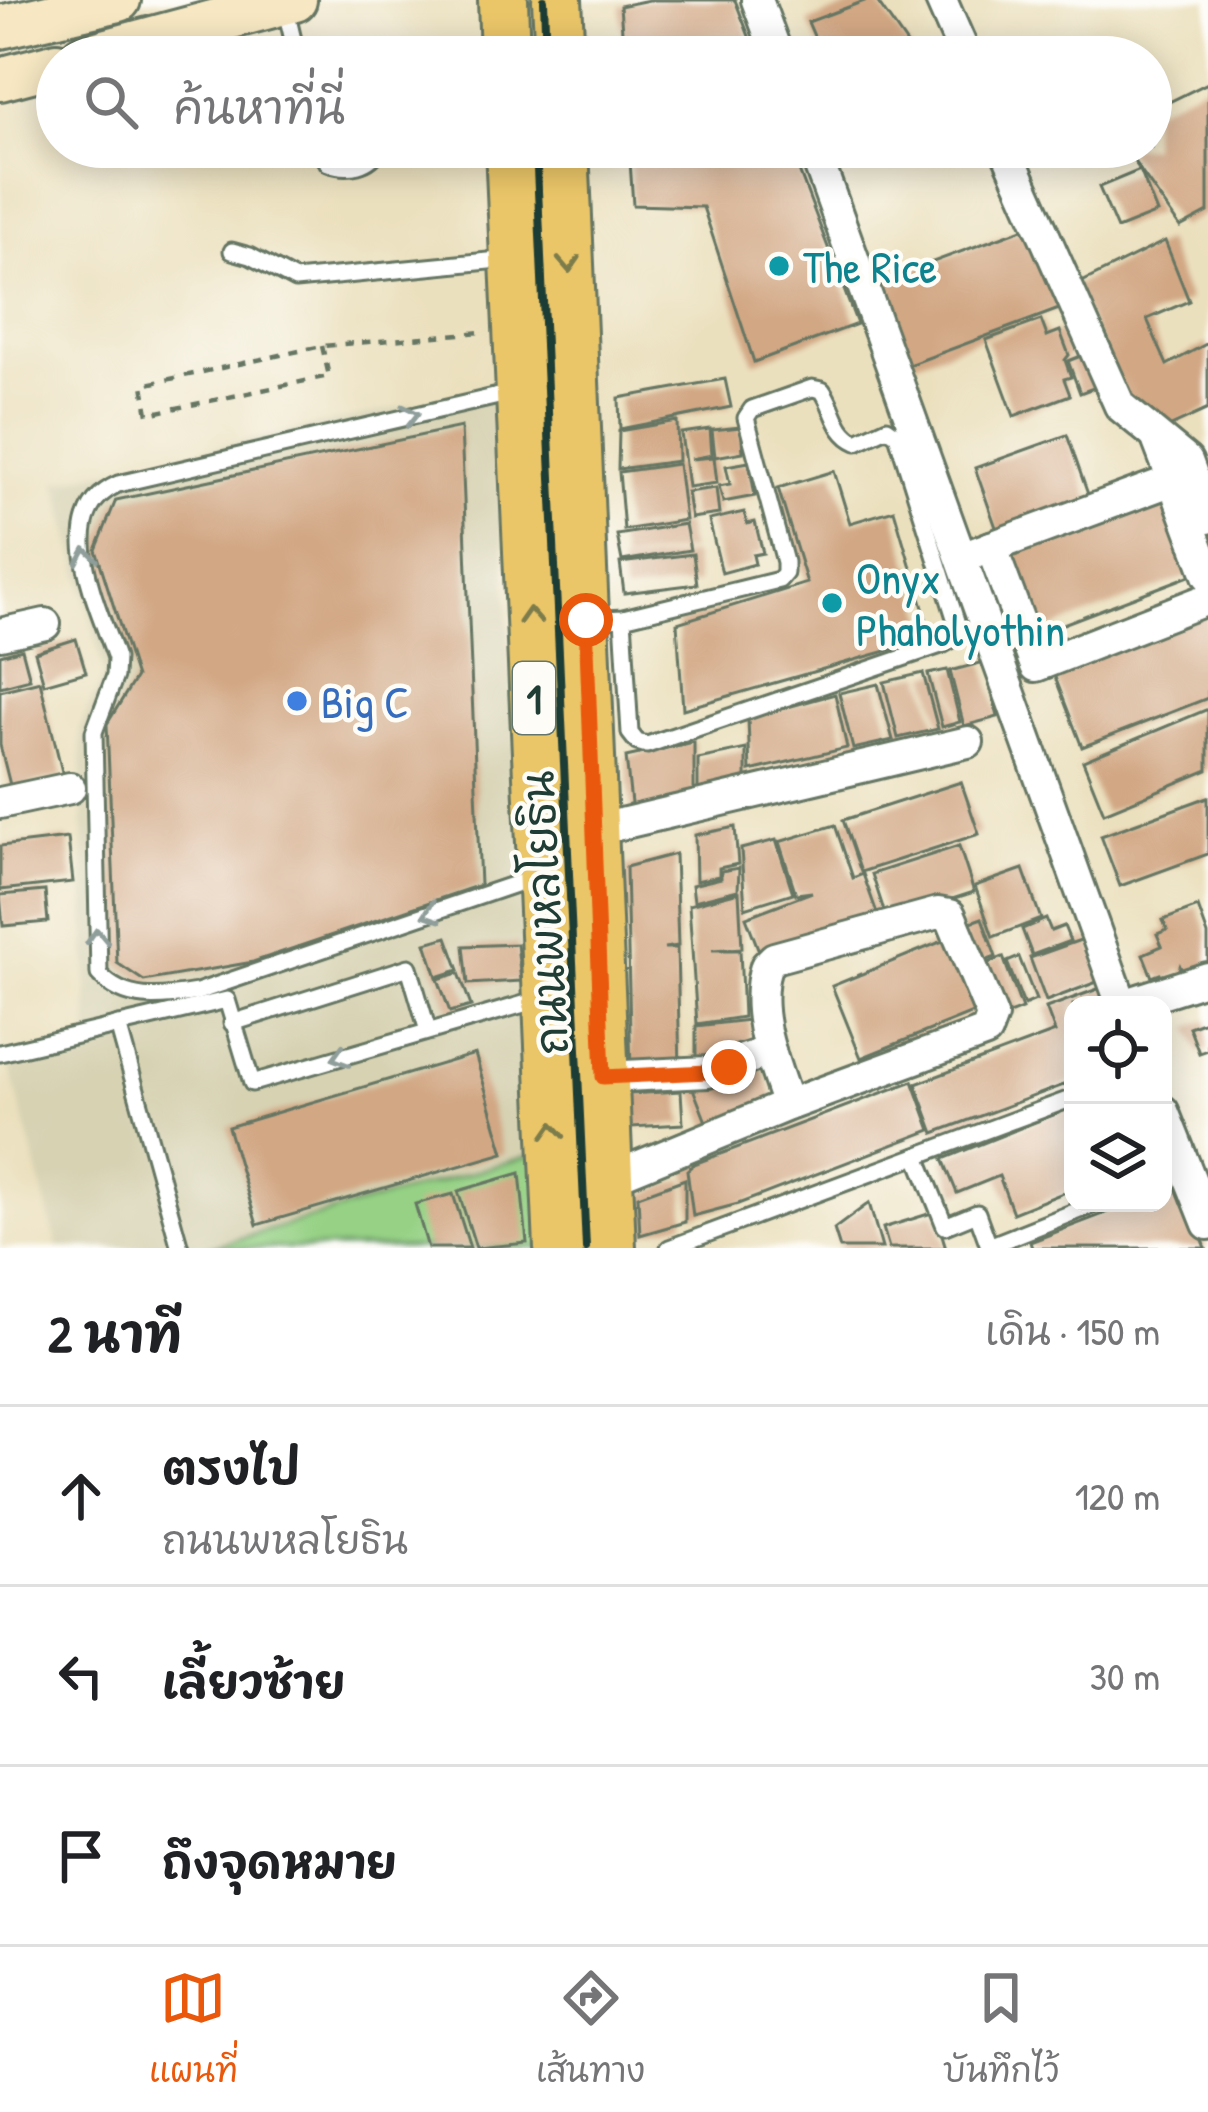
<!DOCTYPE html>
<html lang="th">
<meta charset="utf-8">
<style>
body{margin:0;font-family:"Patrick Hand","Playpen Sans Thai",sans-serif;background:#f6f6f6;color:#202124}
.controls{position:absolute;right:36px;bottom:36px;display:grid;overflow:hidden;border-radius:24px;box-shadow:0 6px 30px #0003}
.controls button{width:108px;height:108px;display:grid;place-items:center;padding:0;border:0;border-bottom:3px solid #e0e0e0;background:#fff;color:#202124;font:60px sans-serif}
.stop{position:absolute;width:36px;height:36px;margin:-27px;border:9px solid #ea580c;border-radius:50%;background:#fff}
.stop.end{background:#ea580c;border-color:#fff;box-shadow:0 3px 12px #0008}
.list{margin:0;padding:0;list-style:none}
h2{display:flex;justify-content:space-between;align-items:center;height:156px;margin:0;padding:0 48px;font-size:51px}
h2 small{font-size:39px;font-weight:400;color:#757577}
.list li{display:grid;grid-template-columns:78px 1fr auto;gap:36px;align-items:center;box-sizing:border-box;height:180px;padding:0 48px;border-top:3px solid #e0e0e0}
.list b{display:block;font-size:45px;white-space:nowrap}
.list p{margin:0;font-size:39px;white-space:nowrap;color:#757577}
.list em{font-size:39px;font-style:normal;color:#757577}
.icon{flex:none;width:66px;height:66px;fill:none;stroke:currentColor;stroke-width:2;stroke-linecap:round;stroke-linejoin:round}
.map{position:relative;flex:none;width:1208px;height:1248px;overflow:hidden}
.search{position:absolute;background:#fff;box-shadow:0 6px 30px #0003;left:36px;right:36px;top:36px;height:132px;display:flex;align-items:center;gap:30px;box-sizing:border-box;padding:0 42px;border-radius:66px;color:#757577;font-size:45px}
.sheet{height:696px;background:#fff}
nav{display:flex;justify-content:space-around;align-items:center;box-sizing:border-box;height:168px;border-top:3px solid #e0e0e0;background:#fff;font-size:33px;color:#757577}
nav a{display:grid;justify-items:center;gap:6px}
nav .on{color:#ea580c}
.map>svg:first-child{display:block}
.built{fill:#d7d2b2}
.green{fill:#96d185;stroke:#5a875c;stroke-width:3}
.building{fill:#d2a784}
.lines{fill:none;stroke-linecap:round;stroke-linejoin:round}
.lane-casing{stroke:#667664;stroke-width:21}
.street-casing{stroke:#667664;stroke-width:36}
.secondary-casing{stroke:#667664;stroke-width:48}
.primary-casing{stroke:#667664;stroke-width:54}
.path{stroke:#667664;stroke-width:4.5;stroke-dasharray:9 9;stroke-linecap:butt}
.lane{stroke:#fff;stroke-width:15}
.street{stroke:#fff;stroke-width:30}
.secondary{stroke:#f7e8c3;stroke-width:42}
.primary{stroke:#ebc669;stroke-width:48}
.rail{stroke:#1f3d34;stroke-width:8}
.oneway{stroke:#7b7b4c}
.oneway2{stroke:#8f9e9a}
.route{stroke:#ea580c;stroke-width:15}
.culture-dot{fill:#0f9aa8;stroke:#fdfcf7;stroke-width:4.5}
.shop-dot{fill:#3f7fe0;stroke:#fdfcf7;stroke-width:4.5}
.labels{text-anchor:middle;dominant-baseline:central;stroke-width:9;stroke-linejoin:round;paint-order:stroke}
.shield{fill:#fdfcf7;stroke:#62766e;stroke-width:3}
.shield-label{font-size:42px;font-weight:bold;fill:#1f3d34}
.culture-label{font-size:45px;fill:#0d838f;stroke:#fdfcf7;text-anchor:start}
.shop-label{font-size:45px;fill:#366cbe;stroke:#fdfcf7;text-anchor:start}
.street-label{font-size:45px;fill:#1f3d34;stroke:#fdfcf7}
</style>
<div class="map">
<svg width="1208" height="1248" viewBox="0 0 1208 1248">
<rect width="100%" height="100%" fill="#fdfcf7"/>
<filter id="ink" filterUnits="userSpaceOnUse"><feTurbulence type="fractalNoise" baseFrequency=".00833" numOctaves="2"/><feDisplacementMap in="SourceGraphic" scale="24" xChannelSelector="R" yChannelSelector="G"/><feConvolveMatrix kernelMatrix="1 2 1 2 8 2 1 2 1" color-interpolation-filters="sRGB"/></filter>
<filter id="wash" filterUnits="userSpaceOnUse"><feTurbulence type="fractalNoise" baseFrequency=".004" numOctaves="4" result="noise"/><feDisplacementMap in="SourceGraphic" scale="48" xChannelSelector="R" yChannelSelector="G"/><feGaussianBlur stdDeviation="2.7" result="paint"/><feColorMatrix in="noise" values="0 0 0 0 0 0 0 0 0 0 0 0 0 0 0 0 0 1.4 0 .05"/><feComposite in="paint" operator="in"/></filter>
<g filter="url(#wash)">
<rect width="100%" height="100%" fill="#ebe0be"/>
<path class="built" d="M494 387 540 1153 207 1248H58L8 1060 89 1043 80 728 104 674 57 482Z"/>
<path class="green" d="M540 1153 544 1248H207Z"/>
<g id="blocks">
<g class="building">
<path d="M649 0H735L757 57H624L620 6Z"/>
<path d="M867 0H876L916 57H823L808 22Z"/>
<path d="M1208 83V212L1180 227 1124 147H1151V111Z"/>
<path d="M629 147H790L857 324 754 362 703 207 633 205Z"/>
<path d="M862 147H915L871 168Z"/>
<path d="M1140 170 1157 213 1117 229 1099 187Z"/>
<path d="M1028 227 1059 309 906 366 876 283Z"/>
<path d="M1165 241 1189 301 1147 319 1167 365 1208 343V409L1162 430 1133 416 1074 286Z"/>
<path d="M1041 320 1047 336 1060 331 1069 355 1065 360 1071 377 1064 379 1070 395 1014 416 986 340Z"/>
<path d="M1091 352 1104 384 1080 393 1068 361Z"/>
<path d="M725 379 731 407 620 429 619 398Z"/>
<path d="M677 421 678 461 618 469 619 431Z"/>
<path d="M461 427 480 885 253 962 144 981 117 963 107 724 136 677 96 550 116 500Z"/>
<path d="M741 427 743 452 715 457 712 430Z"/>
<path d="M710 429 712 455 691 459 714 457 717 483 688 487 681 433Z"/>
<path d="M1067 435 1090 500 998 533 975 468Z"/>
<path d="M749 462 755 496 723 502 719 486 730 484 726 466Z"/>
<path d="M678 464 685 520 624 530 619 472Z"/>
<path d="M834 471 850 523 894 510 932 638 683 709 677 623 807 583 778 488Z"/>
<path d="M716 488 719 514 691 518 687 492Z"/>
<path d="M1169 490 1197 573 1037 634 1006 550Z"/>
<path d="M744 512 747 524 755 522 763 553 753 555 755 564 722 573 709 520Z"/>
<path d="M685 524 690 550 622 561 617 535Z"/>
<path d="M693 554 697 584 624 593 620 563Z"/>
<path d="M1208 613V698L1082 747 1053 672Z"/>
<path d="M76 639 86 672 44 684 35 652Z"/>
<path d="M22 649 30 679 0 687V655Z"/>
<path d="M984 662 998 717 964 726 950 671Z"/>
<path d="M947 670 960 722 942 727 928 674Z"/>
<path d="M923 673 938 729 898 738 884 682Z"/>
<path d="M40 681 63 776 11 789 0 745V691Z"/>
<path d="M878 684 893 740 853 749 839 693Z"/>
<path d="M835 694 847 748 750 771 748 718Z"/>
<path d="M1208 709V770L1104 813 1083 761Z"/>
<path d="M694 742V798L632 813 626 757Z"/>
<path d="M746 749V786L698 795V759Z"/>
<path d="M961 782 979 834 861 872 843 820Z"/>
<path d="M1208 797V854L1120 886 1101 836Z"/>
<path d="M835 825 853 878 863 874 877 913 761 956 746 917 812 892 796 894 779 842Z"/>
<path d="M735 827 738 864 719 868V876L696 881 695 835Z"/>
<path d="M68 838 73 882 0 890V846Z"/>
<path d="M776 840 793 893 745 908 741 849Z"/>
<path d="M959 846 974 892 887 920 872 874Z"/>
<path d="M675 854 678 946 664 948H677L680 1070 631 1073 626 867Z"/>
<path d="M739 868 738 890 694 901 692 885 721 878V871Z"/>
<path d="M1023 869 1041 919 993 937 975 886Z"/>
<path d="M45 891 48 922 3 926 0 895Z"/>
<path d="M739 892 742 948 712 950H740L743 1017 697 1024 689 905Z"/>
<path d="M1198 907 1208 935V967L1184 976 1180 966 1177 975 1163 981 1160 974 1152 977 1143 954 1162 946 1157 934 1167 930 1163 920Z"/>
<path d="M982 918 996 957 974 965 960 926Z"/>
<path d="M1046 919 1051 931 1064 926 1070 941 1032 955 1022 929Z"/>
<path d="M447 937 459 970 437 977 426 943Z"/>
<path d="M1089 937 1105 979 1046 1001 1030 958Z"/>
<path d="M950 938 980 1010 861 1058 832 986Z"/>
<path d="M517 944 521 981 468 984 464 946Z"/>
<path d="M1003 957 1022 1009 996 1019 976 968Z"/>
<path d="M1019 957 1036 1000 1024 1005 1007 962Z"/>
<path d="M459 973 471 1006 450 1012 438 979Z"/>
<path d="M1106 986 1114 1005H1073L1072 1082 934 1133 916 1084 1055 1032 1046 1008Z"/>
<path d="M749 1020 750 1047 696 1064V1026Z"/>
<path d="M1208 1020V1050L1199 1053 1189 1027Z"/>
<path d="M475 1054 504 1153 257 1225 228 1127Z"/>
<path d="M760 1061 777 1106 710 1132 692 1086Z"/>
<path d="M913 1081 931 1130 738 1204 693 1216 687 1170 694 1164Z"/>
<path d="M681 1091 683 1124 631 1127 629 1094Z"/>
<path d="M1073 1107V1189L1013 1213 999 1176 957 1193 943 1159Z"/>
<path d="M520 1173 527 1243 476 1248 458 1191Z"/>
<path d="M685 1179V1222L640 1235 638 1196Z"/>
<path d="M1182 1184 1206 1248H1032L1030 1242 1132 1203H1163V1191Z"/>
<path d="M453 1194 470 1248H428L415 1204Z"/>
<path d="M869 1203 882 1248H840L834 1229Z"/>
<path d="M935 1212 946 1248H889L883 1228Z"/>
</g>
</g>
</g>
<g filter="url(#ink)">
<use href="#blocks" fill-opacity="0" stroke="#667664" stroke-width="3"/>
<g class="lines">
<defs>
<g id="lane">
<path d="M285 6 297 57"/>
<path d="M318 147 328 163C348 170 370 167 380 147"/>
<path d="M232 251 250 256 295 280 509 259"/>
<path d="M516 392 118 484C50 514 99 607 116 658L115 676 94 732 99 974C125 1003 161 998 197 992L533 878"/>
<path d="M589 620 623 618 779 580 785 573V562L746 418 752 409 812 388 822 390C835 408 835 433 857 442L887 428 897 435 958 627 956 637 944 644 647 745 637 742 630 733 623 618"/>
<path d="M232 1023 409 967 428 1031"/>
<path d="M118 1025 180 1248"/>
<path d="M0 1053 227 1000 252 1083 541 999"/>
<path d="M917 1156 945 1226 977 1213 989 1246 1097 1203"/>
<path d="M1163 1177 1176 1172 1171 1159"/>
<path d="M669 1248 1073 1098"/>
</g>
<g id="street">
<path d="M757 0 778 57"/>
<path d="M941 0 966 57"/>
<path d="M813 147 1122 1005"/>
<path d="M1005 147 1120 406 1187 461 1208 518"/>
<path d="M1179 497 1208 575"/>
<path d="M991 547 1036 666 1208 599"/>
<path d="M975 553 1173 480 1158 441"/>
<path d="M0 634 45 624"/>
<path d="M0 803 70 788"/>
<path d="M591 831 968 742"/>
<path d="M1123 1005 1208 978"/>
<path d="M603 1077 708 1072 770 1051"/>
<path d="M1163 1111 1208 1224"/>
<path d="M608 1179 788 1105 986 1032 992 1016 950 915 938 913 774 958 766 966C752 1012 773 1062 788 1105"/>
</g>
<g id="secondary">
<path d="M0 27 119 0"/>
<path d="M82 57 295 0"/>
<path d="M0 79 57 64"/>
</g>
<g id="primary">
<path d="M503 0 505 57"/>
<path d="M557 0 560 57"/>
<path d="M510 147 559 1248"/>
<path d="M564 147 611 1248"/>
</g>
</defs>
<use href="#lane" class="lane-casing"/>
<use href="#street" class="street-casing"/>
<use href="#secondary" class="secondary-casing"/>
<use href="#primary" class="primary-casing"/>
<path class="path" d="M322 346 329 376 148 414 143 385 322 346 482 332"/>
<use href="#lane" class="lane"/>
<use href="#street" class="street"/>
<use href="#secondary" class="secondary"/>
<use href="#primary" class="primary"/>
<g class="rail">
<path d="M544 0 546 57"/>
<path d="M536 147 586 1248"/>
</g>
</g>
<defs><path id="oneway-chevron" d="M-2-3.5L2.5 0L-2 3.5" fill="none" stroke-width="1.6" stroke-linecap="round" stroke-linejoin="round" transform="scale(3)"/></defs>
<g class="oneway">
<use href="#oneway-chevron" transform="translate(569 264) rotate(87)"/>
<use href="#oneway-chevron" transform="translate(530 616) rotate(-93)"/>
<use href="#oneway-chevron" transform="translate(553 1131) rotate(-93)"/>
</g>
<g class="oneway2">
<use href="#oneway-chevron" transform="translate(411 415) rotate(-13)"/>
<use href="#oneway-chevron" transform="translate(86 556) rotate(-99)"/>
<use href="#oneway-chevron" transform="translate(431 913) rotate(161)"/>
<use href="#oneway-chevron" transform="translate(97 937) rotate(-92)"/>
<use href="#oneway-chevron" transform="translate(340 1057) rotate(163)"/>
</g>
</g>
<g class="lines" filter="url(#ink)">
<path class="route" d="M586 620 603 1077 708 1072 729 1067"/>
</g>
<g class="culture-dot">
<circle cx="779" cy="266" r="12"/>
<circle cx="832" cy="603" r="12"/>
</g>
<circle class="shop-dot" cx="297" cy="701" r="12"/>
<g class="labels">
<rect class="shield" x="513" y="662" width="42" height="72" rx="9"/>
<g class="shield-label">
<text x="534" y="698">1</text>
</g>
<g class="culture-label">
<text x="803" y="266">The Rice</text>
<text x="856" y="577">Onyx<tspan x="856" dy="52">Phaholyothin</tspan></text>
</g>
<g class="shop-label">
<text x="321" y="701">Big C</text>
</g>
<g class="street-label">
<text transform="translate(544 913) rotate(-93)">ถนนพหลโยธิน</text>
</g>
</g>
</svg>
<div class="controls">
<button><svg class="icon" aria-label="locate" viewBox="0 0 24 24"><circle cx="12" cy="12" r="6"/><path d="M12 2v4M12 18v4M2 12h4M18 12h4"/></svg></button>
<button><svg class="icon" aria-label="layers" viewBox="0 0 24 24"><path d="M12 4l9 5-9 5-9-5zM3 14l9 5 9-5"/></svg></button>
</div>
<div class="stop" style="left:586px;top:620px"></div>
<div class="stop end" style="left:729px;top:1067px"></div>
<div class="search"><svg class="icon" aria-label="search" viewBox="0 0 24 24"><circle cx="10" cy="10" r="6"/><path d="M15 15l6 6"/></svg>ค้นหาที่นี่</div>
</div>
<section class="sheet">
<h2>2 นาที<small>เดิน · 150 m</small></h2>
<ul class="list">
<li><svg class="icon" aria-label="ahead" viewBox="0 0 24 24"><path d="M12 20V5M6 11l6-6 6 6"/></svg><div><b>ตรงไป</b><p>ถนนพหลโยธิน</p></div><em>120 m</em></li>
<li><svg class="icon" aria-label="left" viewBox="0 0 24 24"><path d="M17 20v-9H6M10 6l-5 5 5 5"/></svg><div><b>เลี้ยวซ้าย</b></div><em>30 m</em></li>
<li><svg class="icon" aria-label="arrive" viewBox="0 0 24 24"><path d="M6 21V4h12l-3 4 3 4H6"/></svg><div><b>ถึงจุดหมาย</b></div></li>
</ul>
</section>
<nav>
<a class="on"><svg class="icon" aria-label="map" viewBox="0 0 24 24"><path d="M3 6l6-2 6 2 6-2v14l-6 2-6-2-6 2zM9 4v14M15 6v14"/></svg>แผนที่</a>
<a><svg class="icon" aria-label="directions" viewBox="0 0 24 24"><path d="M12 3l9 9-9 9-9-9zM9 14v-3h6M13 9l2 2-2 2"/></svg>เส้นทาง</a>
<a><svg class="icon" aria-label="saved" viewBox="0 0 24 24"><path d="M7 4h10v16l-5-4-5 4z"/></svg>บันทึกไว้</a>
</nav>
